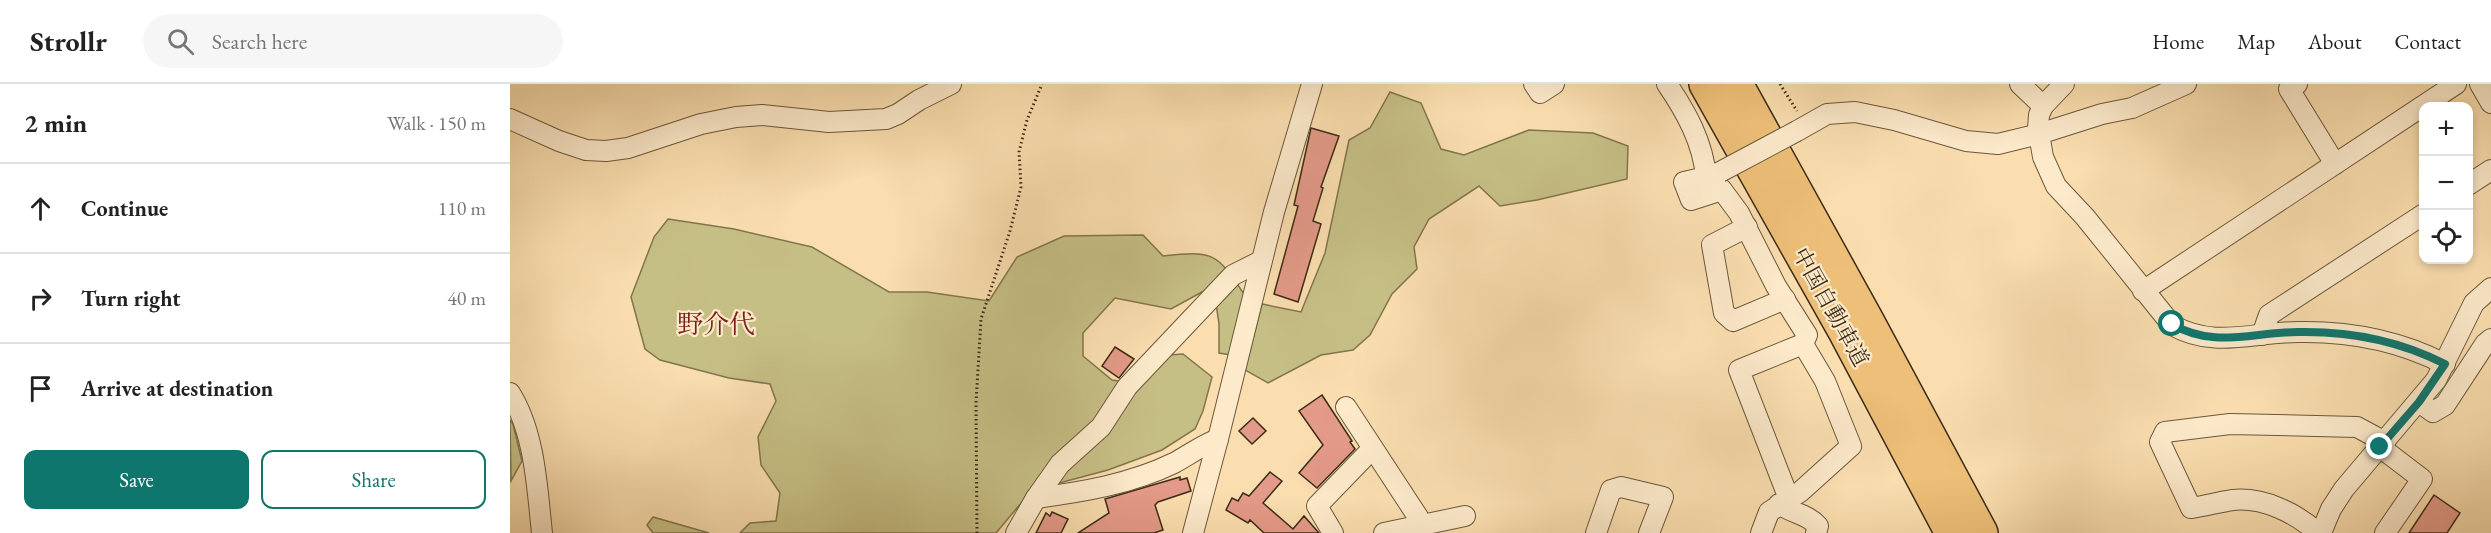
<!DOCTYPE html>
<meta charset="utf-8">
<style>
body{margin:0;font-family:"EB Garamond","Noto Serif JP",serif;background:#f6f6f6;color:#222}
.controls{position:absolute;right:18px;top:18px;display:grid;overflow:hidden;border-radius:12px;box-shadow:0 3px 9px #0003}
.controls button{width:54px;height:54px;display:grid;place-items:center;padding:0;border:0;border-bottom:2px solid #e0e0e0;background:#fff;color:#222;font:30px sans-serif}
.stop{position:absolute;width:18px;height:18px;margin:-14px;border:4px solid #0f766e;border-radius:50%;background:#fff}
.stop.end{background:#0f766e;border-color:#fff;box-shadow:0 2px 6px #0008}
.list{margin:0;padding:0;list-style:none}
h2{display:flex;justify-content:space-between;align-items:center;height:78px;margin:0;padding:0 24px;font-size:26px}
h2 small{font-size:20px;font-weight:400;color:#767676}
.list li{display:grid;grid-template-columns:39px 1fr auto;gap:18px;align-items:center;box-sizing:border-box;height:90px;padding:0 24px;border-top:2px solid #e0e0e0}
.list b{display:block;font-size:22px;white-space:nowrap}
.list em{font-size:20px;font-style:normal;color:#767676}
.actions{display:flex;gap:12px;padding:18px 24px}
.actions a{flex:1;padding:14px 0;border:2px solid #0f766e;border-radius:12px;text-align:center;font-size:21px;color:#0f766e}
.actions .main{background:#0f766e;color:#fff}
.icon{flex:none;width:33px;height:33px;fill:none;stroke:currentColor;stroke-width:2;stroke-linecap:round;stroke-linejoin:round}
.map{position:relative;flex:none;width:1981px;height:449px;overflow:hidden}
header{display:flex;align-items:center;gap:36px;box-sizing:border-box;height:84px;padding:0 30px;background:#fff;border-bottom:2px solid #e0e0e0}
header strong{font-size:28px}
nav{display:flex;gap:33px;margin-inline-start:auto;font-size:21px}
.search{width:420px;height:54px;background:#f6f6f6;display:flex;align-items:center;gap:15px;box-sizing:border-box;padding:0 21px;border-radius:33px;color:#767676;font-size:22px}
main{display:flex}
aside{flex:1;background:#fff}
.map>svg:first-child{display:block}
.green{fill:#c6bf85;stroke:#81754e;stroke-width:1.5}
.building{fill:#e39a88;stroke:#3c2b16;stroke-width:1.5}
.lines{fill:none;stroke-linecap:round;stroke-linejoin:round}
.street-casing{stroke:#6c583c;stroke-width:22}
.highway-casing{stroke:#3c2b16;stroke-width:36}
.path{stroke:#3c2b16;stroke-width:3;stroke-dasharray:1.5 3;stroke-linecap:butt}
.street{stroke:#fceacb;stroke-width:20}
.highway{stroke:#edbf78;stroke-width:33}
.street-bridge-casing{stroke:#6c583c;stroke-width:22;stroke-linecap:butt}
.street-bridge{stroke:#fceacb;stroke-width:20}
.route{stroke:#0f766e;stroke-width:8}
.labels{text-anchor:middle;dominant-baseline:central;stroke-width:4.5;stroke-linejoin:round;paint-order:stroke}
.street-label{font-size:22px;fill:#3c2b16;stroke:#fceacb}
.quarter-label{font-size:26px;fill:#7a1f14;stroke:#fceacb}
</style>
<header>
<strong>Strollr</strong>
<div class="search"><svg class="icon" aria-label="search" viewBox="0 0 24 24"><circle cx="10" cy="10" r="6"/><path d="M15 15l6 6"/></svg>Search here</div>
<nav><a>Home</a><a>Map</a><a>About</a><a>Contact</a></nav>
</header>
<main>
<aside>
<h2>2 min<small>Walk · 150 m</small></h2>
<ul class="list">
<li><svg class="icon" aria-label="ahead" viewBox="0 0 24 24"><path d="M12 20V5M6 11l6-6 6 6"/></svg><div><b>Continue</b></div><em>110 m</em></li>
<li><svg class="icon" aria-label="right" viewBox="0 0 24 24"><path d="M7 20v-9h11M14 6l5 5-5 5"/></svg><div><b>Turn right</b></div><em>40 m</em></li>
<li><svg class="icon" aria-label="arrive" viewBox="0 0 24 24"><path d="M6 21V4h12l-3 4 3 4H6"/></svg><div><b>Arrive at destination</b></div></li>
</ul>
<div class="actions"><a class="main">Save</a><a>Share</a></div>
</aside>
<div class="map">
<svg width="1981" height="449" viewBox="0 0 1981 449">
<rect width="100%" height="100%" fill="#fadeaf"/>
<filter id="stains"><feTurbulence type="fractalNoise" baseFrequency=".00333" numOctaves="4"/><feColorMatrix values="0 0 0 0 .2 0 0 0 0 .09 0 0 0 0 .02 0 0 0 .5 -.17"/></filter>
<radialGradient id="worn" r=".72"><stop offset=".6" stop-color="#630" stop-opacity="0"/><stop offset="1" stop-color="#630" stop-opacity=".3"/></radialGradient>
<g class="green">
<path d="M880 8 911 19 931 65 954 71 1019 46 1083 49 1118 62 1117 95 1027 116 990 122 969 102 919 135 904 163 907 185 882 210 860 251 843 266 811 271 758 299 735 286 752 220 791 228 815 169 839 56 860 44Z"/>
<path d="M158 135 224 145 302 163 379 208H417L479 217 507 173 554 152 633 151 653 172C703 166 707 169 734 210L721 271 709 269V240L706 220 692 208 661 225 605 214 573 249V272L602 296 628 300 659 271 673 270 702 293 693 327 685 345 652 366 598 386 542 401 517 412 486 449H230L240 439 266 437 270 409 251 381 248 353 266 317 260 300 219 294 150 276 135 265 121 213 144 153Z"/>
<path d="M0 336 3 340 12 377 1 397Z"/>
<path d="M143 433 199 449H143L137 441Z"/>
</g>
<g class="building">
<path d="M801 44 829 52 811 103 813 104 803 137 811 140 788 218 764 210 788 122 784 121Z"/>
<path d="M605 263 624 275 609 294 592 282Z"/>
<path d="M812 311 842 357 840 358 845 365 807 404 789 389 813 361 789 327Z"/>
<path d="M743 334 756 347 742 360 729 347Z"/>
<path d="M760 388 772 397 753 419 783 445 794 432 809 449H754L740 436 738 439 716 426 722 414 728 417 733 409 739 412Z"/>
<path d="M670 393V396L677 394 681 407 648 418 645 421 653 446 644 449H568L599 429 595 415Z"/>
<path d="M1924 411 1950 429 1937 449H1899Z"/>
<path d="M542 428 558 435 551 449H526L536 429 540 432Z"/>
</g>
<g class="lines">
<defs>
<g id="street">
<path d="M1024 0 1030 9 1044 0"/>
<path d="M1157 0C1176 28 1193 58 1196 93L1208 89"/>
<path d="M1510 0 1533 22"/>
<path d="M1554 0 1533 22 1529 31 1528 44 1533 73 1546 102 1575 133 1662 241C1704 265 1742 248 1788 248 1839 247 1890 257 1935 280"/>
<path d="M1787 0 1779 5 1825 80"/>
<path d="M1970 0 1981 19"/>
<path d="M0 35 49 57 76 66 96 67 118 64 191 40 226 33 252 31 319 38 376 35 388 30 409 16 441 0"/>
<path d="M1287 47 1317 30 1345 28 1384 36 1456 57 1488 60 1529 50 1592 30 1622 24 1676 0"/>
<path d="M1196 93 1174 98 1181 116 1212 106 1229 129 1266 202 1297 251 1293 260 1229 286 1279 415"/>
<path d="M1958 101 1981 86"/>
<path d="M1237 143 1202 161 1214 229 1223 237 1275 215"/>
<path d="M1633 207 1946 0"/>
<path d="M1752 251 1759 231 1914 130"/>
<path d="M0 309C25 349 27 403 32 449"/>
<path d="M1909 318 1923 328 1935 321 1975 260 1981 255"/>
<path d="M836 323 908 433 910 441"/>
<path d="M1870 363 1912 395 1875 449"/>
<path d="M526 414C572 408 621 400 664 379 679 371 692 361 708 355"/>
<path d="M1269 420C1283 430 1298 430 1308 442L1306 449"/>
<path d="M506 449 526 414 550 380 591 343 617 303 723 191 751 177"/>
<path d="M683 449 708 355 764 128 802 0"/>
<path d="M823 449 807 422 862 365"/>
<path d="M874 449 955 432"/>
<path d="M1086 449 1101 406 1111 403 1153 413 1139 449"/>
<path d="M1251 449 1259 428 1290 408 1341 362 1315 297 1293 260"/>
<path d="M1808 449C1786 429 1753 413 1723 416 1709 418 1695 422 1681 424L1650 358 1655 348 1720 340 1847 343 1875 358"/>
<path d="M1811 449 1821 425 1834 405 1926 296 1964 219 1981 204"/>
</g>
<g id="highway">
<path d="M1196 0 1336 249 1442 449"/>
<path d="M1226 0 1356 235 1471 449"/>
</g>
</defs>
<use href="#street" class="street-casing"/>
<use href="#highway" class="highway-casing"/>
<g class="path">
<path d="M1270 0 1287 27"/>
<path d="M467 449 466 319 471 235 500 147 511 103 509 68 517 36 532 0"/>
</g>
<use href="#street" class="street"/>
<use href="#highway" class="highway"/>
<defs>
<path id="street-bridge" d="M1210 88 1287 47"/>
</defs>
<use href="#street-bridge" class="street-bridge-casing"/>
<use href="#street-bridge" class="street-bridge"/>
</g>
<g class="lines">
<path class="route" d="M1662 240C1704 265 1742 248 1788 248 1839 247 1890 257 1935 280L1909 318 1870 363"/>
</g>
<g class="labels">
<g class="street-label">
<text transform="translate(1321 223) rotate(61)">中国自動車道</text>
</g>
<g class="quarter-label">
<text x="206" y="240">野介代</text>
</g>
</g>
<rect width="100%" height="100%" filter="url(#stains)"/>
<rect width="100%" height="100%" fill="url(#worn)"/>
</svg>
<div class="controls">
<button>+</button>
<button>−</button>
<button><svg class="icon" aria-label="locate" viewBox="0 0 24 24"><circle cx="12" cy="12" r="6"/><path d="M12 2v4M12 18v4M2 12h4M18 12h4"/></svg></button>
</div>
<div class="stop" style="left:1662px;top:240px"></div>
<div class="stop end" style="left:1870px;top:363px"></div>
</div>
</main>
